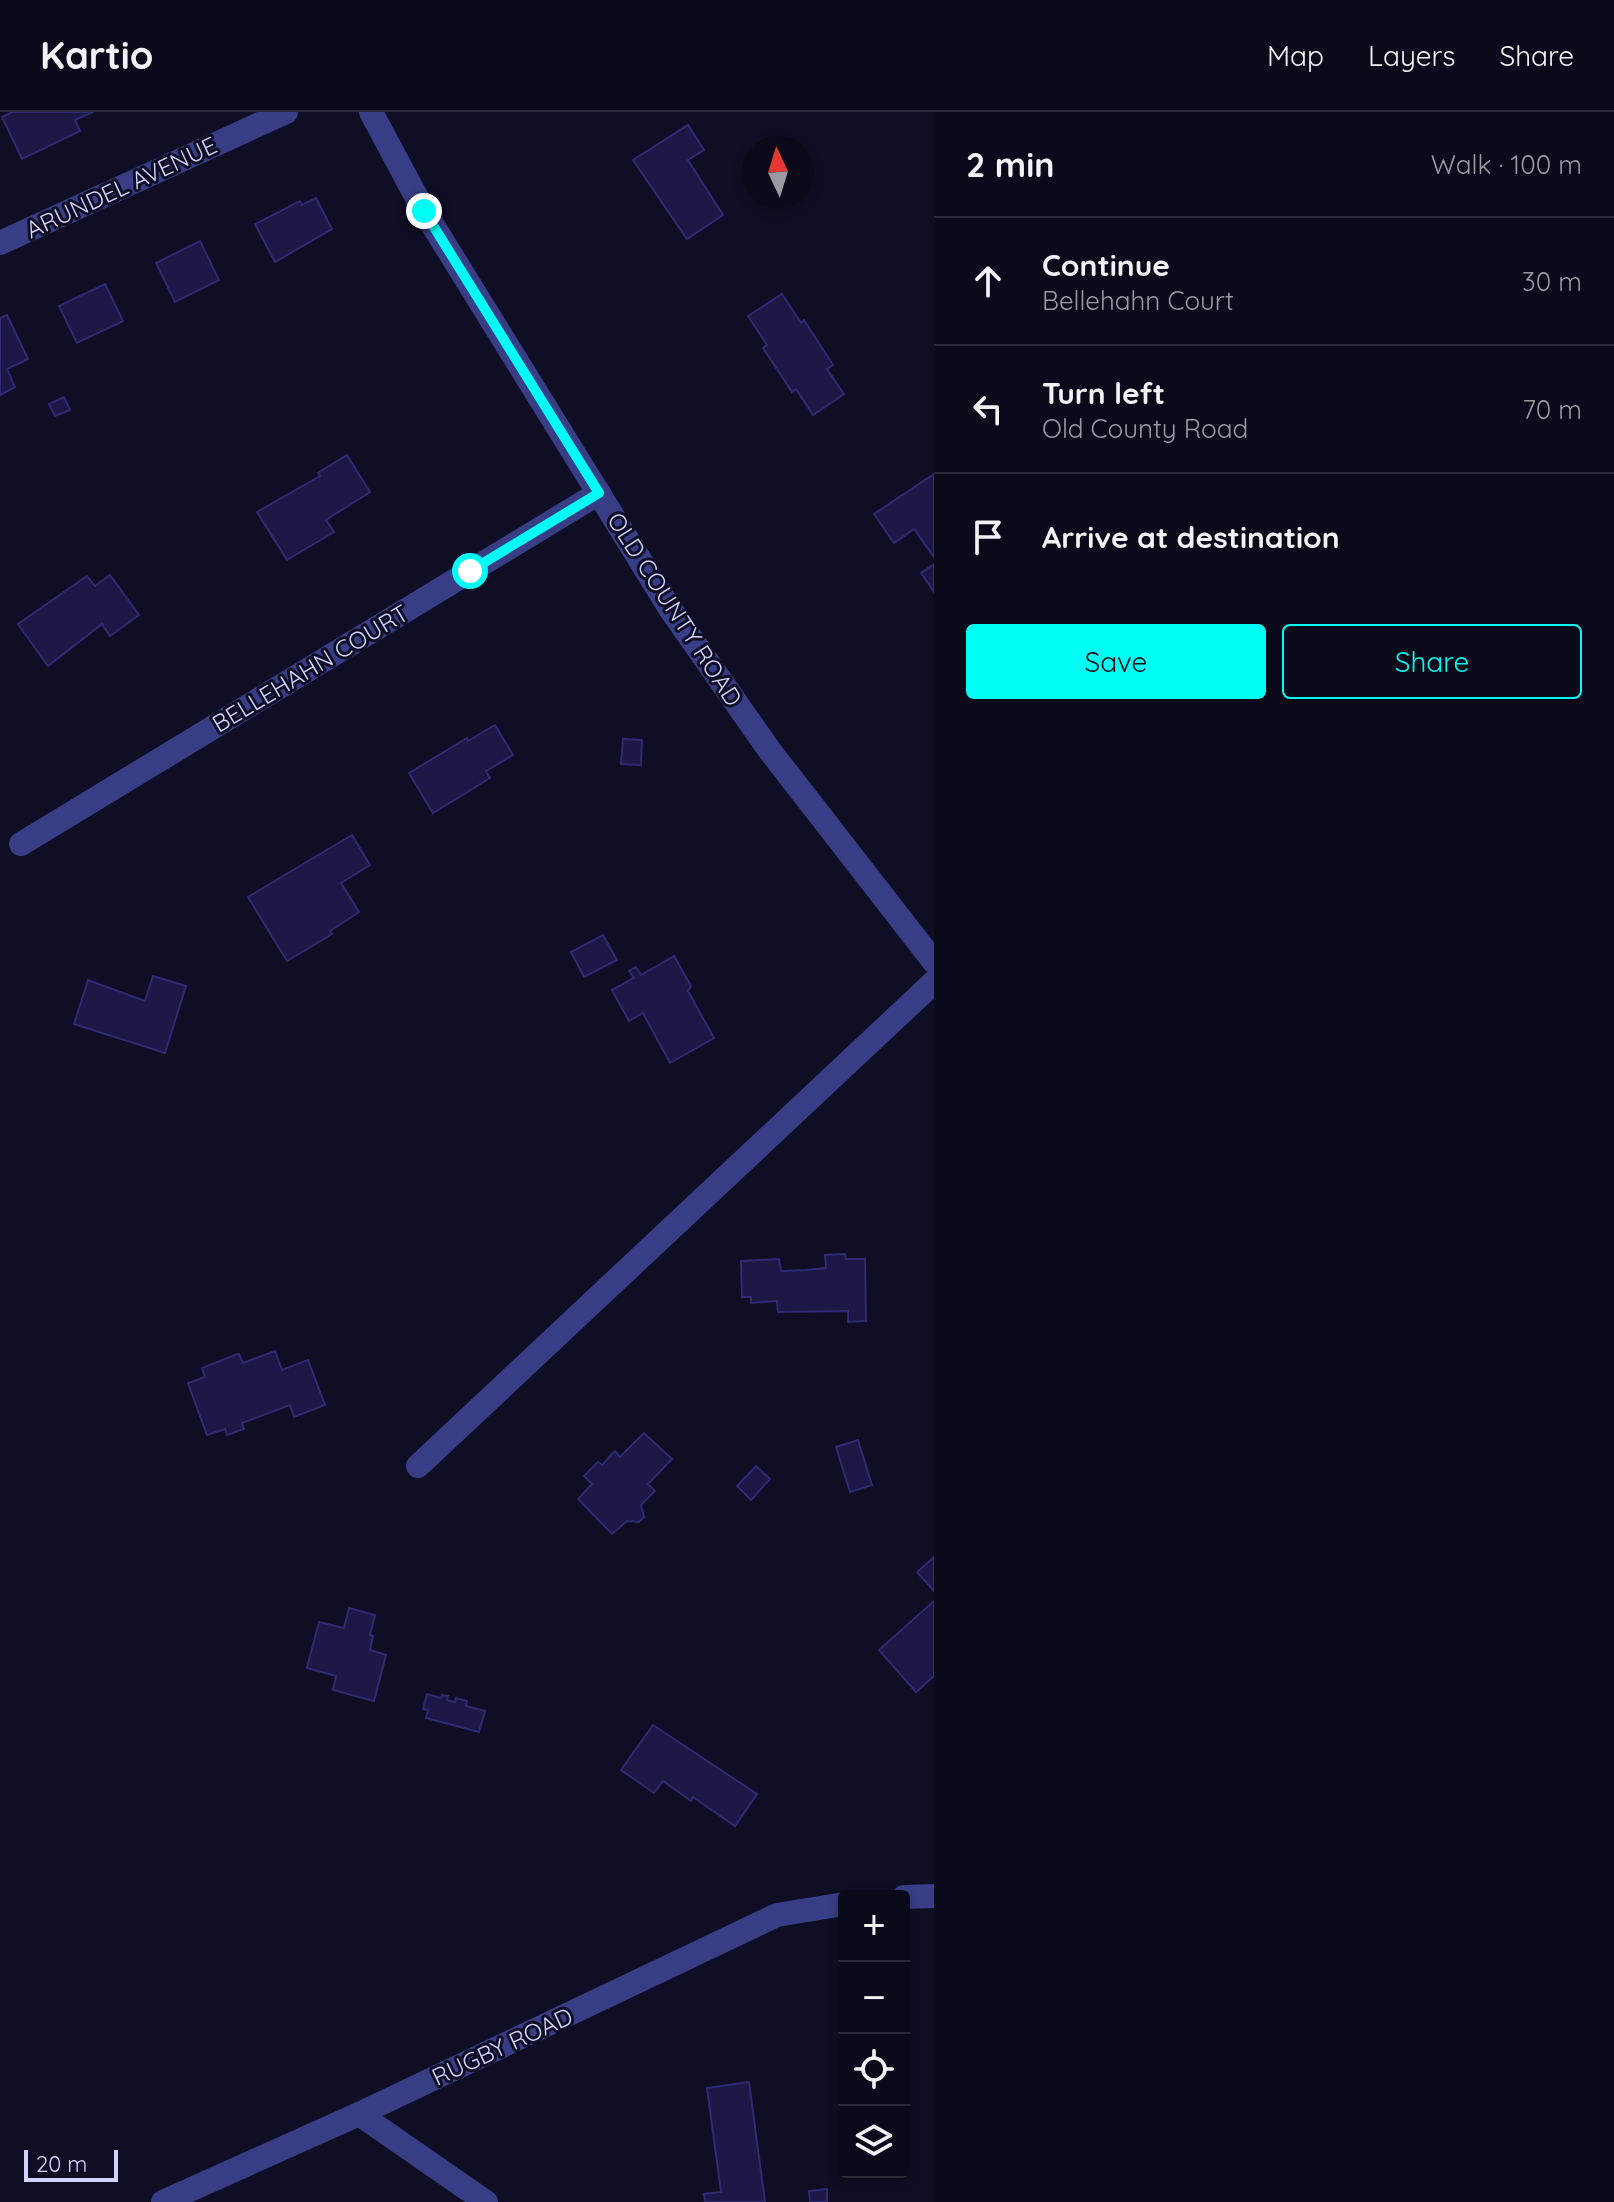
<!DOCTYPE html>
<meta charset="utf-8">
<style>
body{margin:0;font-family:Quicksand,sans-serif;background:#191828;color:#f1f3f6}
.controls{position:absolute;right:24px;bottom:24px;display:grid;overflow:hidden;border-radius:8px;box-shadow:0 4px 12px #0003}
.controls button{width:72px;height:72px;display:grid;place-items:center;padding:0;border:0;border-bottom:2px solid #2b2b3a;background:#0b0a1b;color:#f1f3f6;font:40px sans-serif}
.compass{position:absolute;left:742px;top:24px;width:72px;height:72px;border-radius:50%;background:#0b0a1b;box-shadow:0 4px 12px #0003;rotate:356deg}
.scale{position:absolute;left:24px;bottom:20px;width:94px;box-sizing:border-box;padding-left:8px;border:4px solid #d1d2ff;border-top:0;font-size:22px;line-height:28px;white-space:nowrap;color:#d1d2ff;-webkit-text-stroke:6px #0f0e24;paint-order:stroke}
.stop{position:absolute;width:24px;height:24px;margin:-18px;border:6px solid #00fcf4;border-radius:50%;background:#fff}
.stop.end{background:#00fcf4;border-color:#fff;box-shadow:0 2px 8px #0008}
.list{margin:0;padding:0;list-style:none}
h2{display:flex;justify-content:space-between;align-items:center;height:104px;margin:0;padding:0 32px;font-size:34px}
h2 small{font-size:26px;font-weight:400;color:#9a9aa3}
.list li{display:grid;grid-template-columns:52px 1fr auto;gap:24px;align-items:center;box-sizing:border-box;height:128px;padding:0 32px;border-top:2px solid #2b2b3a}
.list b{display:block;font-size:30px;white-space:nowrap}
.list p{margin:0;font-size:26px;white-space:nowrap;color:#9a9aa3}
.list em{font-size:26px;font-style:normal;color:#9a9aa3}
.actions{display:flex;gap:16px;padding:24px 32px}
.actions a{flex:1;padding:18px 0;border:2px solid #00fcf4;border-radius:8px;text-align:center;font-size:28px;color:#00fcf4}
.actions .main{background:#00fcf4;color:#111}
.icon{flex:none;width:44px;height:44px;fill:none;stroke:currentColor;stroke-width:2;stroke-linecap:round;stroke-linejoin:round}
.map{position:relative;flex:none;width:934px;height:2090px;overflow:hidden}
header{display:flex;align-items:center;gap:48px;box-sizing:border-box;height:112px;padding:0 40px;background:#0b0a1b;border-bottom:2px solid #2b2b3a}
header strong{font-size:38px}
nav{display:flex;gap:44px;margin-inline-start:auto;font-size:28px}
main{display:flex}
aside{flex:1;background:#0b0a1b}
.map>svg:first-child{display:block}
.building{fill:#1c1946;stroke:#2f2a73;stroke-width:2}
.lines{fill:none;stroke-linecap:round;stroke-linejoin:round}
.minor{stroke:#373e85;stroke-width:24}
.route{stroke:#00fcf4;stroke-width:10}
.labels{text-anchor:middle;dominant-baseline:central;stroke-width:6;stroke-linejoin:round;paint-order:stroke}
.street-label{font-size:24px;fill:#d1d2ff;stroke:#0f0e24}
</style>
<header>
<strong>Kartio</strong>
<nav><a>Map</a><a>Layers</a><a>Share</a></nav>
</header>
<main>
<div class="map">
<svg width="934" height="2090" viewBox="0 0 934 2090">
<rect width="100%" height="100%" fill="#0f0e24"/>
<g class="building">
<path d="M12 0H93L75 8 80 19 22 47 2 5Z"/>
<path d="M688 13 704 38 688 48 723 103 687 127 633 48Z"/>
<path d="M316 86 332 117 275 150 255 112 300 89 302 93Z"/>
<path d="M200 129 219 168 175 190 156 151Z"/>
<path d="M105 172 123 209 77 231 59 194Z"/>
<path d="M782 182 801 211 804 208 833 253 827 257 844 282 813 303 796 277 792 280 763 236 767 233 748 204Z"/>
<path d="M7 203 28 247 7 257 15 275 0 283V206Z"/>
<path d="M64 285 70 298 55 304 49 292Z"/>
<path d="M347 343 370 380 326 408 334 420 287 448 257 400 320 364 318 361Z"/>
<path d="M934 362V445L914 417 894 431 874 402Z"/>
<path d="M934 452V480L921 461Z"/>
<path d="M110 463 139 503 110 524 102 512 48 554 18 512 87 464 95 474Z"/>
<path d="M495 613 513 643 486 659 490 666 433 701 409 661 467 626 468 629Z"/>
<path d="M623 627 642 628 641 653 621 652Z"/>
<path d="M352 723 370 753 341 771 359 800 330 819 332 822 287 849 248 785Z"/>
<path d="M603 823 617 848 584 865 571 840Z"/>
<path d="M674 844 691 874 688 879 714 926 670 951 643 901 629 909 612 878 634 866 629 859 636 855 641 863Z"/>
<path d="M153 864 186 874 165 941 74 912 88 868 145 889Z"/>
<path d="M845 1142 846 1147H865L866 1209 848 1210V1199L778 1200 777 1189 751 1191V1185H742L741 1149 779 1147 781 1159 806 1158 826 1156 825 1143Z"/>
<path d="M275 1239 282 1258 308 1248 325 1293 294 1305 290 1293 242 1311 244 1317 227 1323 225 1317 207 1323 188 1271 205 1265 202 1256 235 1243 239 1242 243 1251Z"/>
<path d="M644 1321 672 1347 648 1372 655 1379 641 1393 644 1405 639 1410 627 1409 612 1422 578 1387 592 1372 584 1364 598 1350 602 1353 615 1339 620 1345Z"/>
<path d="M858 1328 872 1373 850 1380 836 1335Z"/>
<path d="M756 1354 770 1367 751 1388 737 1374Z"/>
<path d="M934 1445V1479L917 1460Z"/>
<path d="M934 1489V1564L916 1580 879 1538Z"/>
<path d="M349 1496 375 1503 370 1523 373 1524 370 1538 386 1543 374 1589 333 1578 336 1564 307 1556 319 1510 344 1516Z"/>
<path d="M427 1582 441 1586 442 1583 448 1584 447 1588 455 1590 456 1586 467 1589 466 1594 485 1599 479 1620 426 1606 428 1598 423 1597Z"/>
<path d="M653 1613 757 1682 735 1714 693 1685 691 1689 663 1669 654 1681 621 1658Z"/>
<path d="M749 1970 765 2090H705L704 2082 721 2080 707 1976Z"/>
<path d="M827 2077V2090H810L809 2079Z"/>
</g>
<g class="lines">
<g class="minor">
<path d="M371 0 424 99 669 495 770 639 934 850"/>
<path d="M0 131 286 0"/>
<path d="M21 732 599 381"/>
<path d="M418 1354 934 870"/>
<path d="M904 1785 934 1784"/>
<path d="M359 2002 486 2090"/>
<path d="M163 2090 359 2002 777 1803 844 1792"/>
</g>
</g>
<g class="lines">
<path class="route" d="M424 99 599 381 470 459"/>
</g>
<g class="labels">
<g class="street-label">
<text transform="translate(121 75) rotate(-25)">ARUNDEL AVENUE</text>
<text transform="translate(675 497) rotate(57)">OLD COUNTY ROAD</text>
<text transform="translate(310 556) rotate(-31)">BELLEHAHN COURT</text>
<text transform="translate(502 1934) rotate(-25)">RUGBY ROAD</text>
</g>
</g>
</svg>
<div class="controls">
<button>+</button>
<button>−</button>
<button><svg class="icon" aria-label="locate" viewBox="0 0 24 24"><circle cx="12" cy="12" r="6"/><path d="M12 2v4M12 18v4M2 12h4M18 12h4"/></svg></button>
<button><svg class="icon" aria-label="layers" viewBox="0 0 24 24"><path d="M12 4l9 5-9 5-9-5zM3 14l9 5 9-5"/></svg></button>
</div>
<svg class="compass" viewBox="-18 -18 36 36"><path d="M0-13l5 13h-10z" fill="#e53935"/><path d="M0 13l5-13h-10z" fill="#9a9aa3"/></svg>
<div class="scale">20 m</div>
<div class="stop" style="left:470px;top:459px"></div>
<div class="stop end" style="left:424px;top:99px"></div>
</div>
<aside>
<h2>2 min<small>Walk · 100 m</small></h2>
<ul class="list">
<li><svg class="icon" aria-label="ahead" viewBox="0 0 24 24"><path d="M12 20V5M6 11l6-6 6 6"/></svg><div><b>Continue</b><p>Bellehahn Court</p></div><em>30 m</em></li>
<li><svg class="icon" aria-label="left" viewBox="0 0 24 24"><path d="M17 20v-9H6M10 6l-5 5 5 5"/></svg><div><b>Turn left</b><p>Old County Road</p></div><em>70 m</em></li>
<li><svg class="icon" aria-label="arrive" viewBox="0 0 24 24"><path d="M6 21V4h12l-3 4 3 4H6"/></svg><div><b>Arrive at destination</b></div></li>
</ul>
<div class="actions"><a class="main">Save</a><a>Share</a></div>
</aside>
</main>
